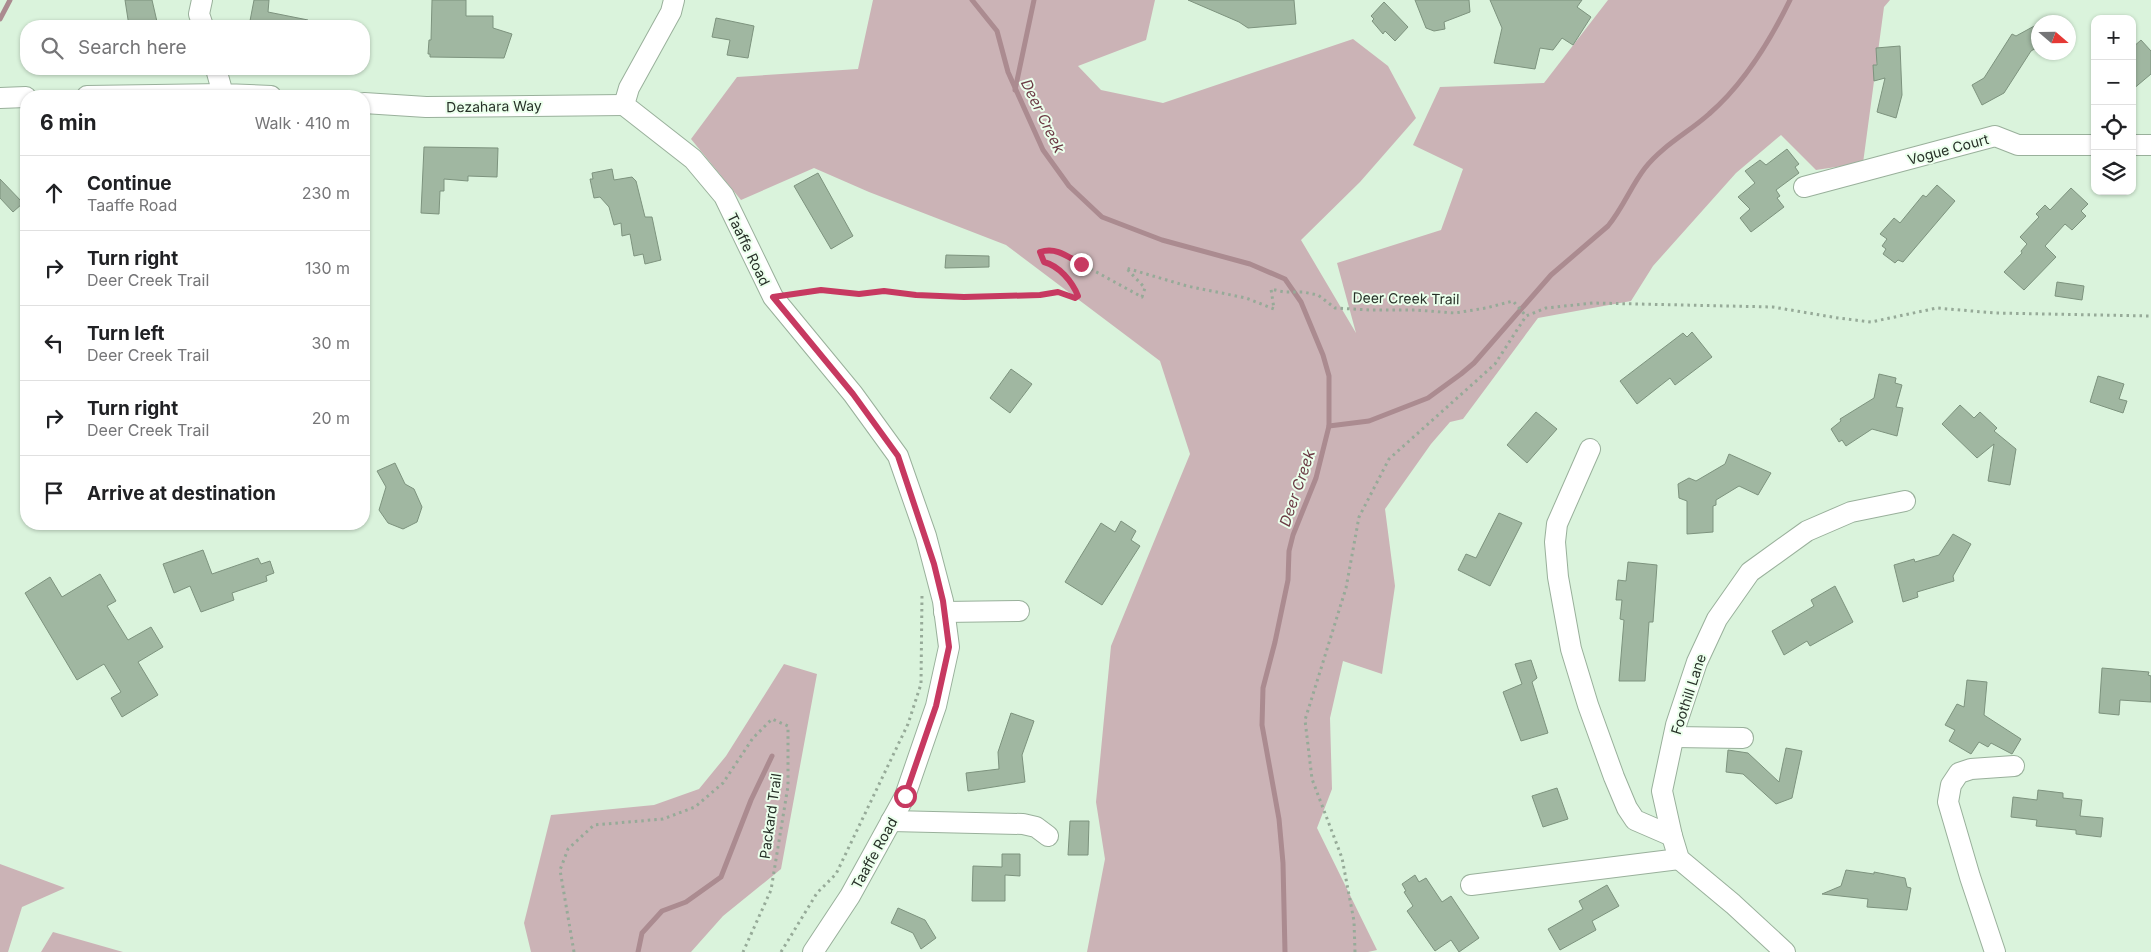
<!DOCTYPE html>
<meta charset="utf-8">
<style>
body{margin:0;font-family:Inter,sans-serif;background:#f6f6f6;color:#202124}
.controls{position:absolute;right:15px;top:15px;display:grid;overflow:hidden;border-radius:10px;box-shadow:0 1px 4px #0004}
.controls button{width:45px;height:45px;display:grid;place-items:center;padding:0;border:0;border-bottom:1px solid #e0e0e0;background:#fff;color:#202124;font:25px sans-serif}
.compass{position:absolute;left:2031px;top:15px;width:45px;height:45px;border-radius:50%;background:#fff;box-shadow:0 1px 4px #0004;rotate:110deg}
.stop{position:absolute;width:15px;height:15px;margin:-11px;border:4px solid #c73961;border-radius:50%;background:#fff}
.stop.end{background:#c73961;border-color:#fff;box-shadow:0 1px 5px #0008}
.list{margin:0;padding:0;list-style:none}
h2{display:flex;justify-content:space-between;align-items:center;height:65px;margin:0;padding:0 20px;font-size:21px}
h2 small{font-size:16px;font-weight:400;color:#757577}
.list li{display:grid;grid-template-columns:32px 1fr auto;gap:15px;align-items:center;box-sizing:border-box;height:75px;padding:0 20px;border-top:1px solid #e0e0e0}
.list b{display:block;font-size:19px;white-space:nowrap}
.list p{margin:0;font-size:16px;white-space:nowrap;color:#757577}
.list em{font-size:16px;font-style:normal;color:#757577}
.icon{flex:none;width:28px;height:28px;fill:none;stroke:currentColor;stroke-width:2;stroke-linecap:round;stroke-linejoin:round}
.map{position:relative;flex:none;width:2151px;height:952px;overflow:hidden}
.search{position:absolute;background:#fff;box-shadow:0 1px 4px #0004;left:20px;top:20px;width:350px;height:55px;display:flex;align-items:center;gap:12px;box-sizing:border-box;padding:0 18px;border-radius:20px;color:#757577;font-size:19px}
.panel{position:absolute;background:#fff;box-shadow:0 1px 4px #0004;left:20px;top:90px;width:350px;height:440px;border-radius:20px}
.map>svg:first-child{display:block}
.green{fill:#cbb3b6}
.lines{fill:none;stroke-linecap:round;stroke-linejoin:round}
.stream{stroke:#ab8b90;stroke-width:5}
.building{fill:#a0b7a1;stroke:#7d937e}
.minor-casing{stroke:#99b09b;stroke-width:22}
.path{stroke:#96aa98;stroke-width:3;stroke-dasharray:2.5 4;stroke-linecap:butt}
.minor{stroke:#fff;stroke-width:20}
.route{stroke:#c73961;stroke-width:6}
.labels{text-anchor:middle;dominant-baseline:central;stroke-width:4;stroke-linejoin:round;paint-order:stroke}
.street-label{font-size:14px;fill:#263027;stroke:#ebffec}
.water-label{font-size:15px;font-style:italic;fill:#6b3a44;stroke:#ebffec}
</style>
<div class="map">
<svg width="2151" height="952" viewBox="0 0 2151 952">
<rect width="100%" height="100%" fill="#daf3dc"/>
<g class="green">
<path d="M873 0H1155L1146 40 1078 66 1101 90 1163 103 1353 39 1388 66 1416 118 1360 182 1301 240 1356 333 1337 263 1441 230 1463 169 1413 145 1440 87 1544 83 1608 0H1890L1884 7 1863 163 1816 170 1781 135 1736 173 1653 266 1631 301 1538 318 1463 419 1450 422 1431 444 1385 509 1395 586 1382 674 1343 661 1330 718 1332 789 1317 828 1377 950 1368 952H1087L1105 859 1096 802 1111 646 1190 454 1160 361 1006 245 869 192 814 168 741 200 691 139 737 77 858 69Z"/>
<path d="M784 664 817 674 781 869 723 916 691 952H531L524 923 551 815 654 805 699 789 726 756Z"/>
<path d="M0 864 65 888 22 907 8 952H0Z"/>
<path d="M53 932 123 952H41Z"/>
</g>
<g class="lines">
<g class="stream">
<path d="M972 0 997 31 1008 72 1043 150 1069 186 1102 217 1162 240 1250 264 1285 279 1301 302 1323 355 1329 376V426L1316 478 1293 535 1289 551 1288 580 1275 642 1263 688 1262 725 1279 819 1283 863 1285 952"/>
<path d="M0 19 10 0"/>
<path d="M1015 90 1034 0"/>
<path d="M1329 426 1369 421 1428 398 1461 374 1474 363 1551 275 1608 226C1623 208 1631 186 1645 168 1662 146 1689 132 1709 114 1744 84 1770 41 1790 0"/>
<path d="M638 952 642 933 662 911 686 902 721 877 751 800 772 756"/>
</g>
</g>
<g class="building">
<path d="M125 0H152L158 26H129Z"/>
<path d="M254 0H269L268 12 308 20 307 26H249Z"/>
<path d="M432 0H466V16H493V28L512 34 504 58 430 57V54H428L429 40H431Z"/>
<path d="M1188 0H1294L1296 24 1248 28 1239 22Z"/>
<path d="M1415 0H1469L1470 12 1444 22 1445 29 1434 31 1426 28Z"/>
<path d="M1490 0H1582L1577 7 1591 17 1573 45 1562 38 1553 50 1540 48 1535 69 1494 63 1502 28Z"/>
<path d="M1384 2 1408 27 1395 41 1385 31 1383 34 1372 21 1374 19 1371 16Z"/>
<path d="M716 18 754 26 748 58 727 55 730 40 712 37Z"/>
<path d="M2038 24V47L2031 51 2004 93 1982 105 1972 85 1984 78 2012 34 2016 36Z"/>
<path d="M2141 40 2151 51V74L2132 90V48Z"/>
<path d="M1900 46 1902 95 1896 118 1877 112 1885 78 1874 81 1873 65H1877L1876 48Z"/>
<path d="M424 147 498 148 497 177 468 176V181L444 179V191H440L439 214 421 213Z"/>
<path d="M1787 149 1799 164 1795 167 1799 173 1776 190 1780 196 1777 198 1784 207 1751 232 1740 218 1750 209 1738 197 1755 183 1745 171 1760 160 1766 165Z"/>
<path d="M612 169 614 180 632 177 636 181 645 217H652L661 260 645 264 643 254 634 256 630 234 622 236 621 223 614 225 609 207 600 197 594 198 590 179H593L592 173Z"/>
<path d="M818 173 853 236 831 249 794 186Z"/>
<path d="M0 179 23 203 13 212 0 198Z"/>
<path d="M1937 185 1955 201 1903 262 1898 260 1895 263 1883 254 1886 249 1882 246 1887 239 1880 234 1894 218 1900 223 1923 195 1926 197Z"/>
<path d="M2071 188 2088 204 2081 211 2086 216 2072 230 2065 224 2045 246 2056 257 2024 290 2004 272 2022 253 2021 251 2027 244 2020 237 2039 217 2036 214 2045 205 2050 210Z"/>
<path d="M946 255 989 256V267L945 268Z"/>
<path d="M2057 282 2084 286 2082 300 2055 296Z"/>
<path d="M1692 332 1712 357 1675 385 1670 378 1637 404 1620 381 1683 333 1687 337Z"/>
<path d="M1011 369 1032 384 1010 413 990 398Z"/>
<path d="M1879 374 1896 378 1895 383 1902 385 1896 407 1903 408 1897 436 1872 429 1846 446 1842 440 1839 442 1831 429 1841 421 1840 419 1874 398Z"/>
<path d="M2098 376 2124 384 2119 399 2127 401 2123 413 2090 402Z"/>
<path d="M1960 405 1974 418 1980 412 1997 428 1994 431 2016 449 2010 485 1988 481 1994 444 1977 458 1942 424Z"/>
<path d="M1536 412 1557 429 1527 463 1507 445Z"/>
<path d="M1729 454 1771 473 1758 495 1739 486 1716 500V505L1713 506V532L1687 534V501L1679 498 1678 484 1689 478 1696 481 1725 464Z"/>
<path d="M395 463 405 484 414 489 422 507 417 522 403 529 388 523 379 510 386 487 377 471Z"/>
<path d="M1499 513 1522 523 1490 586 1458 570 1466 554 1476 558Z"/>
<path d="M1121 521 1136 531 1131 540 1140 546 1102 605 1065 582 1101 523 1115 532Z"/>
<path d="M1953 534 1971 544 1953 576 1954 581 1917 592 1918 597 1903 602 1894 565 1914 559 1915 562 1939 555Z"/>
<path d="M203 550 212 574 258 558 261 564 270 561 274 573 266 576 267 581 232 593 234 600 201 612 190 586 174 593 163 564Z"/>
<path d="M1628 562 1657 565 1653 622H1649L1645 681H1619L1624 620 1620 619 1622 600H1616L1618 580 1626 581Z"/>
<path d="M100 574 116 601 107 606 128 640 151 627 163 647 138 662 158 695 122 717 111 698 121 692 104 664 77 680 25 593 50 577 62 597Z"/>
<path d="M1835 586 1853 622 1810 646 1807 641 1784 655 1772 631 1814 606 1811 600Z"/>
<path d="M1531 660 1537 678 1532 682 1548 733 1521 741 1503 692 1522 684 1515 664Z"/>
<path d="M2102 668 2149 672 2148 675 2151 676V702L2120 700 2119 715 2099 713Z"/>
<path d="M1967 680 1987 682 1984 715 2021 739 2012 754 1991 743 1988 747 1979 742 1971 754 1949 741 1955 730 1945 725 1957 704 1964 707Z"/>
<path d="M1011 713 1034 721 1022 755 1025 782 968 791 966 773 999 769 998 752Z"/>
<path d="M1786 748 1802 751 1792 798 1776 804 1743 774 1726 772 1728 750 1748 753 1779 782Z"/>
<path d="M1557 788 1568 819 1543 827 1532 796Z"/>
<path d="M2038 790 2063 793V798L2082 800 2080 816 2103 818 2101 837 2076 834V830L2036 826 2037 820 2011 817 2013 797 2037 800Z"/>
<path d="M1070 821H1089L1088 855H1068Z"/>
<path d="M1002 854H1020V876L1005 875V901H972L973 866 1002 867Z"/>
<path d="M1846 870 1874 874V872L1905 878 1907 887 1911 888 1907 910 1867 907 1868 899 1822 894 1841 886Z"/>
<path d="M1415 875 1419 882 1426 878 1442 902 1451 896 1479 938 1459 952 1451 940 1435 951 1407 911 1413 906 1404 892 1406 891 1402 884Z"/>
<path d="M1607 885 1619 906 1592 921 1596 930 1560 950 1548 929 1583 909 1579 901Z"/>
<path d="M898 908 925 920 936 938 921 949 913 933 891 923Z"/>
</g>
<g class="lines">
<defs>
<g id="minor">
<path d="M202 0 199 14 203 26"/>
<path d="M674 0 671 12 629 88 624 105 693 159 724 196 773 297 853 394 898 456 926 536 943 601 949 647 936 706 905 796 850 896 813 952"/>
<path d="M216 69 223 94 271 96"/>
<path d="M87 96 223 94"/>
<path d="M0 98 26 97"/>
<path d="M364 103 426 107 624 105"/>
<path d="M2132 145H2151"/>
<path d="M1804 187 1995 136 2018 145H2095"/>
<path d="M1590 449 1557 524 1555 542 1558 577 1571 649 1588 705 1614 777 1627 808 1635 820 1672 836"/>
<path d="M944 612 1019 611"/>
<path d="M1674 737 1743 738"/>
<path d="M891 821 1023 824 1036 827 1048 836"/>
<path d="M1471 885 1679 859"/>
<path d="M1785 952 1733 904 1679 859 1672 836 1662 791 1676 725 1697 662 1717 619 1750 572 1807 531 1851 512 1905 501"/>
<path d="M1995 952 1970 877 1948 802 1951 785 1959 773 1971 769 2014 766"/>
</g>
</defs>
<use href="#minor" class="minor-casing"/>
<g class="path">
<path d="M793 294 821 290 859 294 884 291 916 295 964 297 1040 295 1059 293 1075 298 1078 296C1074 285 1065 274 1056 268 1048 262 1042 263 1040 252L1048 249 1058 251 1142 297 1145 288 1126 268 1187 286 1246 298 1274 309 1271 289 1284 292H1303L1318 295 1335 308 1369 310H1416L1455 313 1486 308 1513 301 1526 316"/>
<path d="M574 952 560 870 568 849 594 825 663 819 695 807 723 783 753 738 772 719 788 726V786L771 890 743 952"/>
<path d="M781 952 817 893 836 874 908 724 921 684 922 594"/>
<path d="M1355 952 1354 921 1342 858 1312 779 1305 720 1346 588 1359 517 1389 459 1495 364 1526 316 1546 308 1593 303 1773 307 1838 318 1871 322 1937 308 1995 313 2151 316"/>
</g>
<use href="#minor" class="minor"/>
</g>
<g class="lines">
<path class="route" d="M905 796 936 706 949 647 943 601 934 564 898 456 853 394 773 297 821 290 859 294 884 291 916 295 964 297 1040 295 1058 292 1075 298 1078 296C1072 281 1059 266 1044 262L1040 252C1056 247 1067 256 1081 264"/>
</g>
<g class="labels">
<g class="street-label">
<text transform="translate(494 106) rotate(-1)">Dezahara Way</text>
<text transform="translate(1948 149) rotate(-15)">Vogue Court</text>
<text transform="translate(749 249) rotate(64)">Taaffe Road</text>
<text transform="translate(1406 298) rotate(1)">Deer Creek Trail</text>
<text transform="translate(1688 694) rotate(-72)">Foothill Lane</text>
<text transform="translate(770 816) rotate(-82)">Packard Trail</text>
<text transform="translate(874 853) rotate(-61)">Taaffe Road</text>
</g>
<g class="water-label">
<text transform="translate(1043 116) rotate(64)">Deer Creek</text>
<text transform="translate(1297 488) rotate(-71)">Deer Creek</text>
</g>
</g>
</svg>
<div class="controls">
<button>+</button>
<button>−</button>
<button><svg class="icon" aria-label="locate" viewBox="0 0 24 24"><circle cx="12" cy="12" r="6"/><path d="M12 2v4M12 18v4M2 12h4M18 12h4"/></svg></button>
<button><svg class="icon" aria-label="layers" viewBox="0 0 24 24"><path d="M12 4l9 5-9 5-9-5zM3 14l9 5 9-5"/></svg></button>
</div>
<svg class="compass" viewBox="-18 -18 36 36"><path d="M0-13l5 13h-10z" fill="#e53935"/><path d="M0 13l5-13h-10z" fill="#757577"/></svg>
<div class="stop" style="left:905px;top:796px"></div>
<div class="stop end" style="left:1081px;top:264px"></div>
<div class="search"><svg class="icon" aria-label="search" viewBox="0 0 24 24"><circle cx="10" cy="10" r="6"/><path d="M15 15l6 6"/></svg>Search here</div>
<section class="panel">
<h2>6 min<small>Walk · 410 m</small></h2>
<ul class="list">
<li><svg class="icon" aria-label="ahead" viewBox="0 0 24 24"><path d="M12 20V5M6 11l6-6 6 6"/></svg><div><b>Continue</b><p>Taaffe Road</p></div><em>230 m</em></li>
<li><svg class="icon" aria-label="right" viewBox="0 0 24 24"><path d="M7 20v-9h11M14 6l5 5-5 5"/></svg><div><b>Turn right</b><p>Deer Creek Trail</p></div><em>130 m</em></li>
<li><svg class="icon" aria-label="left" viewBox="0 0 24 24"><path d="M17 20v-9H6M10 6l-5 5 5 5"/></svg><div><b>Turn left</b><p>Deer Creek Trail</p></div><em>30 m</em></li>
<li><svg class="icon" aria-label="right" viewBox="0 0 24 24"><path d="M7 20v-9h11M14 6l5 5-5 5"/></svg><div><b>Turn right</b><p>Deer Creek Trail</p></div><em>20 m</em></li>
<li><svg class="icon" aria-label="arrive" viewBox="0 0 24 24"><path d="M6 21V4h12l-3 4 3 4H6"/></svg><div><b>Arrive at destination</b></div></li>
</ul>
</section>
</div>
